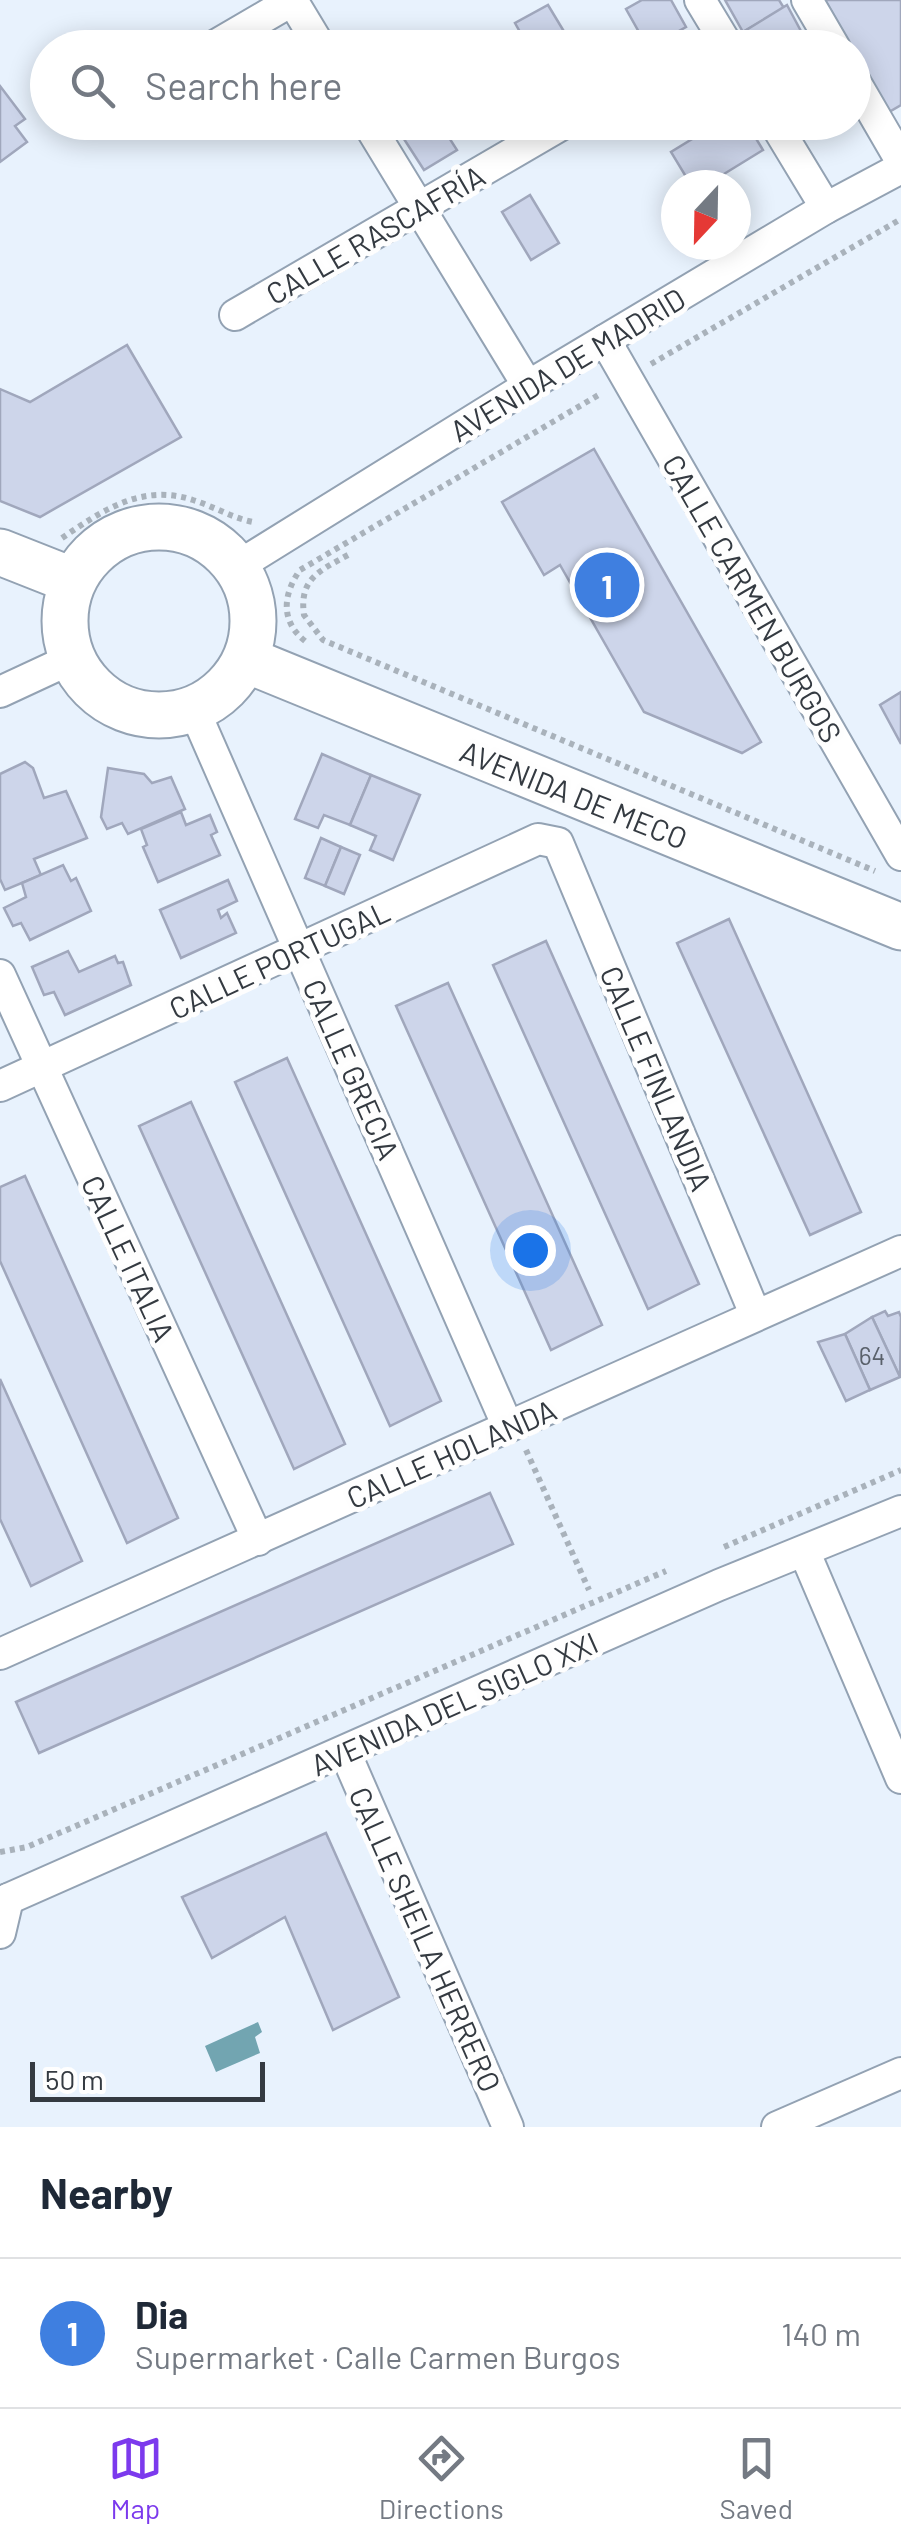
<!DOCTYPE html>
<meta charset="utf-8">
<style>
body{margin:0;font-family:Barlow,sans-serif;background:#f2f2f3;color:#1f2937}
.compass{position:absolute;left:661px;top:170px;width:90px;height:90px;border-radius:50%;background:#fff;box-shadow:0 5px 25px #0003;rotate:202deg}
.scale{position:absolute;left:30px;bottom:25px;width:235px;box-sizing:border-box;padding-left:10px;border:5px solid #343a41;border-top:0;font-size:28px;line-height:35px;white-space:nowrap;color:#343a41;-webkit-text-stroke:8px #fefefe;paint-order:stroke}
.you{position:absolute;left:530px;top:1250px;width:35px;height:35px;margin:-25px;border:8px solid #fff;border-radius:50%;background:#1a73e8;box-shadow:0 0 0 15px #1a73e833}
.badge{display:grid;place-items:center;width:65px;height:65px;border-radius:50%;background:#7c3aed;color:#fff;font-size:32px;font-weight:700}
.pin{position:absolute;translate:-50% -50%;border:5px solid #fff;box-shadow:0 2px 10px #0006}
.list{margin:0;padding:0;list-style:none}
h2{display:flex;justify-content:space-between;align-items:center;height:130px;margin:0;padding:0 40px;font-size:42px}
h2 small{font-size:32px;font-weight:400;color:#747a83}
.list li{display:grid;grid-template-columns:65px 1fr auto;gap:30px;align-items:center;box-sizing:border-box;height:150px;padding:0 40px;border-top:2px solid #e0e1e3}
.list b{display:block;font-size:38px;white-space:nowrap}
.list p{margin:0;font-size:32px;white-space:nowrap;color:#747a83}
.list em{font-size:32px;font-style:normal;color:#747a83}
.icon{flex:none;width:55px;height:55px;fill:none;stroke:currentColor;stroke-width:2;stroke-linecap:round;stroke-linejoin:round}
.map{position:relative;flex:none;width:901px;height:2127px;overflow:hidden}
.search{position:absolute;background:#fff;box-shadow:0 5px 25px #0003;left:30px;right:30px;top:30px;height:110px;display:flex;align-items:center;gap:25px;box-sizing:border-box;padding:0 35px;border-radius:55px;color:#747a83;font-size:38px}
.sheet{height:280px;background:#fff}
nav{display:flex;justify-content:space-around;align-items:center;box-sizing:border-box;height:140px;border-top:2px solid #e0e1e3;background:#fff;font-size:28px;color:#747a83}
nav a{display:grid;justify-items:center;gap:5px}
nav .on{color:#7c3aed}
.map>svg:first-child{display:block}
.water{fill:#72a5b1}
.building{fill:#cdd5ea;stroke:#a0a7bc;stroke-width:2.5}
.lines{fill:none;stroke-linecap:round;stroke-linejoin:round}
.street-casing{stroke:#93a2b3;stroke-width:34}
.secondary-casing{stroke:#93a2b3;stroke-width:49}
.path{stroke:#a9b2bb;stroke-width:6;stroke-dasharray:5 5;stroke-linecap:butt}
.street{stroke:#fff;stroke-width:30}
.secondary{stroke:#fff;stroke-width:45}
.labels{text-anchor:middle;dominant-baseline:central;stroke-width:10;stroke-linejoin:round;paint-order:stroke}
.number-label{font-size:25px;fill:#5a616b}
.street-label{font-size:30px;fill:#343a41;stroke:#fefefe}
</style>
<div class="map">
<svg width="901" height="2127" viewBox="0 0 901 2127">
<rect width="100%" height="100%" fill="#e8f2fd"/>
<path class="water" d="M258 2022 262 2032 255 2037 260 2053 216 2072 205 2046Z"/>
<g class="building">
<path d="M642 0H671L686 27 648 48 626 9Z"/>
<path d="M725 0H779L784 8 743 32Z"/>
<path d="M825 0H901V105L889 112Z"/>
<path d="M548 5 574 48H529L515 23Z"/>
<path d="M787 5 810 48H753L743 32Z"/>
<path d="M0 86 25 119 15 126 27 142 0 162Z"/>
<path d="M393 122H439L457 150 424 170Z"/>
<path d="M720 122H746L763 150 706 185H691L671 152Z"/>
<path d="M530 195 559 243 531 260 502 212Z"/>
<path d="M127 345 181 437 40 517 0 501V389L30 402Z"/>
<path d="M594 449 761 742 742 753 644 712 560 565 544 575 502 502Z"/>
<path d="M901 692V744L880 705Z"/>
<path d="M322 754 371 775 350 825 324 815 318 828 295 819Z"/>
<path d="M25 762 33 768 44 798 66 791 87 838 34 859 41 875 5 890 0 879V774Z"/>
<path d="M108 768 144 774 152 783 171 777 185 809 128 834 122 823 107 829 101 817Z"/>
<path d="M371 775 420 795 393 860 370 850 376 836 350 825Z"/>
<path d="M181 812 186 825 210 815 217 832 211 835 220 855 158 882 143 847 147 845 141 829Z"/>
<path d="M321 838 341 847 325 886 305 878Z"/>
<path d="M341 847 360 855 344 894 325 886Z"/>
<path d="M63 865 71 881 76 878 91 911 30 940 21 923 13 926 4 908 26 897 22 883Z"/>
<path d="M228 880 237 901 218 910 221 918 227 913 236 933 181 958 160 910Z"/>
<path d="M729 919 861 1212 810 1235 677 943Z"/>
<path d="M546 941 699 1284 648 1309 493 965Z"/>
<path d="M68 951 79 972 115 956 118 963 123 962 131 985 65 1015 54 992 44 995 32 967Z"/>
<path d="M448 983 602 1325 551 1350 396 1006Z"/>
<path d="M287 1058 441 1401 390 1426 235 1082Z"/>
<path d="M191 1102 345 1444 294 1469 139 1126Z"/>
<path d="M25 1176 178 1518 127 1543 0 1261V1187Z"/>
<path d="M885 1311 888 1316 899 1312 901 1317 900 1377 872 1317Z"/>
<path d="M872 1317 900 1377 870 1390 845 1334Z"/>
<path d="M845 1334 870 1390 846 1401 818 1342Z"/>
<path d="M0 1379 82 1561 31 1586 0 1519Z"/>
<path d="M490 1493 513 1544 39 1753 16 1702Z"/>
<path d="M326 1833 399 1997 333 2030 285 1917 212 1958 182 1897Z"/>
</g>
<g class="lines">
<defs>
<g id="street">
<path d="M292 0 321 48"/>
<path d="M700 0 729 48"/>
<path d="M807 0 835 48"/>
<path d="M211 48 293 0"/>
<path d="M854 80 901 161"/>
<path d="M367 122 528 386"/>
<path d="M774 122 826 208"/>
<path d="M235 315 566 122"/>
<path d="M605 340 901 855"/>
<path d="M238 566 528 386 826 208 901 168"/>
<path d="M0 692 71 659"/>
<path d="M195 712 508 1427"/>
<path d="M0 975 258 1540"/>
<path d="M0 1086 538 839 558 843 755 1314"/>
<path d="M805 1553 901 1778"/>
<path d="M0 1654 901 1251"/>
<path d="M345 1752 508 2127"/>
<path d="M8 1899 719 1585 901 1511"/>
<path d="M0 1933 8 1899"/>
<path d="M777 2127 901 2073"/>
</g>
<g id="secondary">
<circle cx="159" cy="621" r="94"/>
<path d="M0 552 71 580"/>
<path d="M247 660 901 927"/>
</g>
</defs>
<use href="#street" class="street-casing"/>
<use href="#secondary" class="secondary-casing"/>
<g class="path">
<path d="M651 364 901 219"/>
<path d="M62 538C102 511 141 483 193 500 213 506 232 518 253 522"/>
<path d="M348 555C319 571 299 579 304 615L323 640 875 871"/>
<path d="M305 641C280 621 283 594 300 570L602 393"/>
<path d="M526 1450 589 1590"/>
<path d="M724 1547 901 1470"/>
<path d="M0 1852 27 1847 666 1571"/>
</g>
<use href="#street" class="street"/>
<use href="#secondary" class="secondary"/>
</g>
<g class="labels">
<g class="number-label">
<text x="872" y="1355">64</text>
</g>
<g class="street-label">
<text transform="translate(375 234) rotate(-30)">CALLE RASCAFRÍA</text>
<text transform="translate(567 364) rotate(-31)">AVENIDA DE MADRID</text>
<text transform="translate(753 598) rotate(60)">CALLE CARMEN BURGOS</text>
<text transform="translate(574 794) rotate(22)">AVENIDA DE MECO</text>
<text transform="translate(279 959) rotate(-25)">CALLE PORTUGAL</text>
<text transform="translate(352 1069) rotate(66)">CALLE GRECIA</text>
<text transform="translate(657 1078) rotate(67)">CALLE FINLANDIA</text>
<text transform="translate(129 1258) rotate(65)">CALLE ITALIA</text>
<text transform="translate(451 1453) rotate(-24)">CALLE HOLANDA</text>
<text transform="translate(454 1703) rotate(-24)">AVENIDA DEL SIGLO XXI</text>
<text transform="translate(426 1939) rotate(66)">CALLE SHEILA HERRERO</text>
</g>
</g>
</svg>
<svg class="compass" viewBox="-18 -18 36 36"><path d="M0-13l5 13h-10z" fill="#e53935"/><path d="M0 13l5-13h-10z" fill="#747a83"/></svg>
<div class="scale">50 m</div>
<div class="you"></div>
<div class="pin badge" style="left:607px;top:585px;background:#3f7fe0">1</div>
<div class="search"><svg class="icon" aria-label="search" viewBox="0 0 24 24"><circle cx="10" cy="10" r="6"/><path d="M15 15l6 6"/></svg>Search here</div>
</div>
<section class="sheet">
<h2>Nearby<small></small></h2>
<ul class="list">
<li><span class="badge" style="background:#3f7fe0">1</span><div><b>Dia</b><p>Supermarket · Calle Carmen Burgos</p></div><em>140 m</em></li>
</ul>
</section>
<nav>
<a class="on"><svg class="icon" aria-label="map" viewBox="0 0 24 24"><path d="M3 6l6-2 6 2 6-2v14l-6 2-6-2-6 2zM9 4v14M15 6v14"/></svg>Map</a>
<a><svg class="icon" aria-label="directions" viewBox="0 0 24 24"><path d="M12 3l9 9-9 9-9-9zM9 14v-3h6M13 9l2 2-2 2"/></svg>Directions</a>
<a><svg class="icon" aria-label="saved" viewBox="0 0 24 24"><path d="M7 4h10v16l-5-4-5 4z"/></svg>Saved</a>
</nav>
